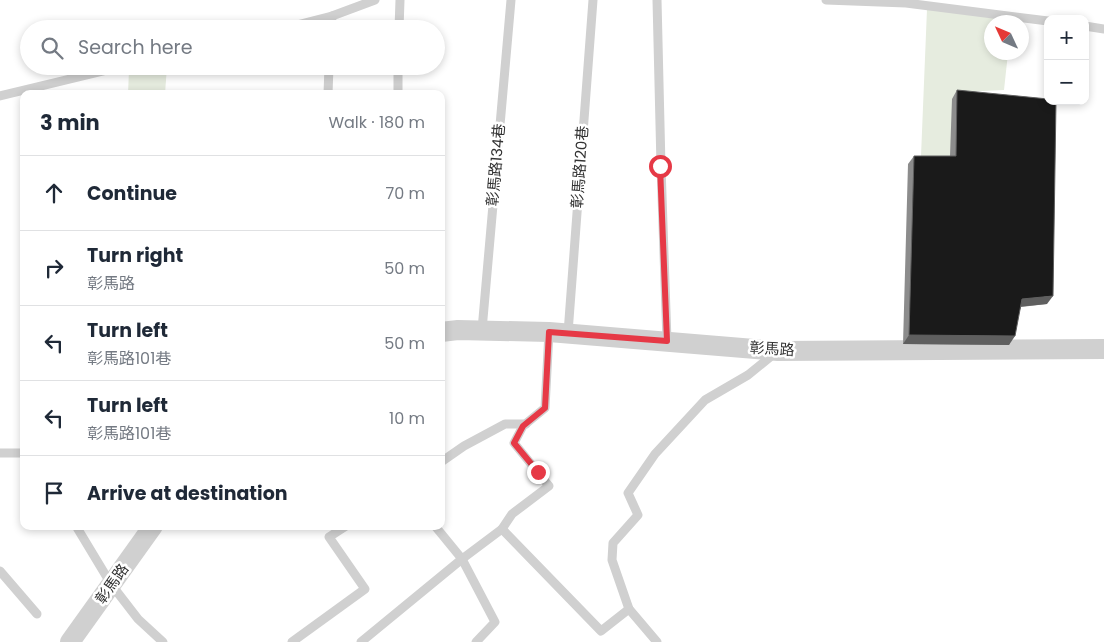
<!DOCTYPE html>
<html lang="en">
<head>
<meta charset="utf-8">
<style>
	:root { --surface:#fff; --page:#f2f2f3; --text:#1f2937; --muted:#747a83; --line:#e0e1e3 }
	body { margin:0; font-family:Poppins,"Noto Sans TC",sans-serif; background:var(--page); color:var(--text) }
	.controls { position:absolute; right:15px; top:15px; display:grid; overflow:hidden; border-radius:10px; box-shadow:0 2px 8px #0003 }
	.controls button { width:45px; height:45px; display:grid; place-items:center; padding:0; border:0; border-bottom:1px solid var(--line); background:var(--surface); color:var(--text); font:25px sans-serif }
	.compass { position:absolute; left:984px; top:15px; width:45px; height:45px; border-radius:50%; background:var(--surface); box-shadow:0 2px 8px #0003; rotate:314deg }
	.stop { position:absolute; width:15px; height:15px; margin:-11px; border:4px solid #e63946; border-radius:50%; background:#fff }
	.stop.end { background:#e63946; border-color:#fff; box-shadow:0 1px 5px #0008 }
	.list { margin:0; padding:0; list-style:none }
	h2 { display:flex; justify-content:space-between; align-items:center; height:65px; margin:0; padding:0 20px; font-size:21px }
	h2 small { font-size:16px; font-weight:400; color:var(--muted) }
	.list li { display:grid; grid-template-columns:32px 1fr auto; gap:15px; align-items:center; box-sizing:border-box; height:75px; padding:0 20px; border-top:1px solid var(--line) }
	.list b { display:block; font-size:19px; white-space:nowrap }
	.list p { margin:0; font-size:16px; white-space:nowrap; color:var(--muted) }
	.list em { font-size:16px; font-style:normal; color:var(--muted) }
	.icon { flex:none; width:28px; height:28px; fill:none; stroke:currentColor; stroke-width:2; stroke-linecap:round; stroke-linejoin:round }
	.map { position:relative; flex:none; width:1104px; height:642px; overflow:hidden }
	.search { position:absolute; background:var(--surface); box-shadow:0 2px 8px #0003; left:20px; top:20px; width:425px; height:55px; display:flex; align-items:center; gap:12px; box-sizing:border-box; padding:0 18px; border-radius:28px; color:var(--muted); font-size:19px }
	.panel { position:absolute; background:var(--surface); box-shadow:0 2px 8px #0003; left:20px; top:90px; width:425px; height:440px; border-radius:10px }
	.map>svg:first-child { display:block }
	.green { fill:#e6ecdf }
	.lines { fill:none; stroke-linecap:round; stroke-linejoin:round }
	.service { stroke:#d0d0d0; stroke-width:9 }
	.tertiary { stroke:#d0d0d0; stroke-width:20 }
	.wall { fill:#8c8c8c }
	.shaded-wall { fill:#5f5f5f }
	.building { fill:#1a1a1a; stroke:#5f5f5f }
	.route { stroke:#e63946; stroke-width:6 }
	.labels { text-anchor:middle; stroke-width:5; stroke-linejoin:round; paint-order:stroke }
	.street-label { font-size:15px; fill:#333; stroke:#fff }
</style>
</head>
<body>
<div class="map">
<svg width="1104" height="642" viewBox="0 0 1104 642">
	<rect width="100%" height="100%" fill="#fff"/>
	<!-- green -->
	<g class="green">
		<polygon points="927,9 1011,16 1011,22 992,22 992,52 1008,53 1004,90 962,92 961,160 921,156"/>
		<polygon points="146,66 167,66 165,94 128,94 129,70"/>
	</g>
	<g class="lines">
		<!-- service -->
		<g class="service">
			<polyline points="657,0 661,166 667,341"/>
			<polyline points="826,0 906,3 1048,21"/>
			<polyline points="1085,26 1104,29"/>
			<polyline points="281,29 332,16 375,0"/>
			<polyline points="331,29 332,16"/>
			<polyline points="399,29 400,0"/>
			<polyline points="328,94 329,66"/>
			<polyline points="398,94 398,66"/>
			<polyline points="0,96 124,66"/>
			<polyline points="482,330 511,0"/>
			<polyline points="568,333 593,0"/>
			<polyline points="0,453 24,453"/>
			<polyline points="441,462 464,446 505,424 526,424"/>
			<polyline points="76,526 111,584 138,619 163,642"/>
			<polyline points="435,526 462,559 495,622 476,642"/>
			<polyline points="502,529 512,514 549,486 514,443 523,426 545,408 549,332"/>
			<polyline points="0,571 37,614"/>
			<polyline points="629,609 612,560 613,543 638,515 628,493 655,454 705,400 748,375 775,353"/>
			<polyline points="292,642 365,589 329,537 346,526"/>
			<polyline points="361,642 462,559 502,529 601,631 629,609 657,642"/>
		</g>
		<!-- tertiary -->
		<g class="tertiary">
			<polyline points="441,332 458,330 549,332 778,351 1104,349"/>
			<polyline points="70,642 153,526"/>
		</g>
	</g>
	<!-- wall -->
	<polygon class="wall" points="957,90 1047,304 1021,307 1009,345 903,344 908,164 914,156 950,156 952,99"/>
	<!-- shaded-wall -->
	<g class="shaded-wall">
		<polygon points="1053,296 1047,304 1017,307 1022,299"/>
		<polygon points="909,335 1015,336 1009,345 903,344"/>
	</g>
	<!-- building -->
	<polygon class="building" points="957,90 1048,99 1048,101 1056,101 1053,296 1022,299 1015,336 909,335 914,156 956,156"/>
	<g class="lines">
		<!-- route -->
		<polyline class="route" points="538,472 514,443 523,426 545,408 549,332 667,341 660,166"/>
	</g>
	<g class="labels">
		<!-- street labels -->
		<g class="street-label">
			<text transform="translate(496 165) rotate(-85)" y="5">彰馬路134巷</text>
			<text transform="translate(580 167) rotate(-86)" y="5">彰馬路120巷</text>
			<text transform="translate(772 349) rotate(3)" y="5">彰馬路</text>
			<text transform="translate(112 584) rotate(-55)" y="5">彰馬路</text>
		</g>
	</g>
</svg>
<div class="controls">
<button>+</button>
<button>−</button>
</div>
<svg class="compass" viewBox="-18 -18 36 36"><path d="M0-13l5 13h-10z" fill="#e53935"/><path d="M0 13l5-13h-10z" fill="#747a83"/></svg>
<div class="stop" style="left:660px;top:166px"></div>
<div class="stop end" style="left:538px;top:472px"></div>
<div class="search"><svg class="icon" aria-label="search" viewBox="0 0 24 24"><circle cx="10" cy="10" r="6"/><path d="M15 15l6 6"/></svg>Search here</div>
<section class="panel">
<h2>3 min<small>Walk · 180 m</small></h2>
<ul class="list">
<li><svg class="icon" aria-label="ahead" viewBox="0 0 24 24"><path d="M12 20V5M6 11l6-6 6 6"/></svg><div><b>Continue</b></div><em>70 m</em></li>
<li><svg class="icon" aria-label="right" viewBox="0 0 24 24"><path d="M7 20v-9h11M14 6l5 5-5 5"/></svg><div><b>Turn right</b><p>彰馬路</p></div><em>50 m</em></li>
<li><svg class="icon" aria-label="left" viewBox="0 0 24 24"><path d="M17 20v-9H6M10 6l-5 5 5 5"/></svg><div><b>Turn left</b><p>彰馬路101巷</p></div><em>50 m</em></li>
<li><svg class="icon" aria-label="left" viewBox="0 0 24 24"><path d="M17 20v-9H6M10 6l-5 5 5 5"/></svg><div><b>Turn left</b><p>彰馬路101巷</p></div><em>10 m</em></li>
<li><svg class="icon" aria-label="arrive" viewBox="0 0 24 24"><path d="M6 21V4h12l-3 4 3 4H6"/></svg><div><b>Arrive at destination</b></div></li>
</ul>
</section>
</div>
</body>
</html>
